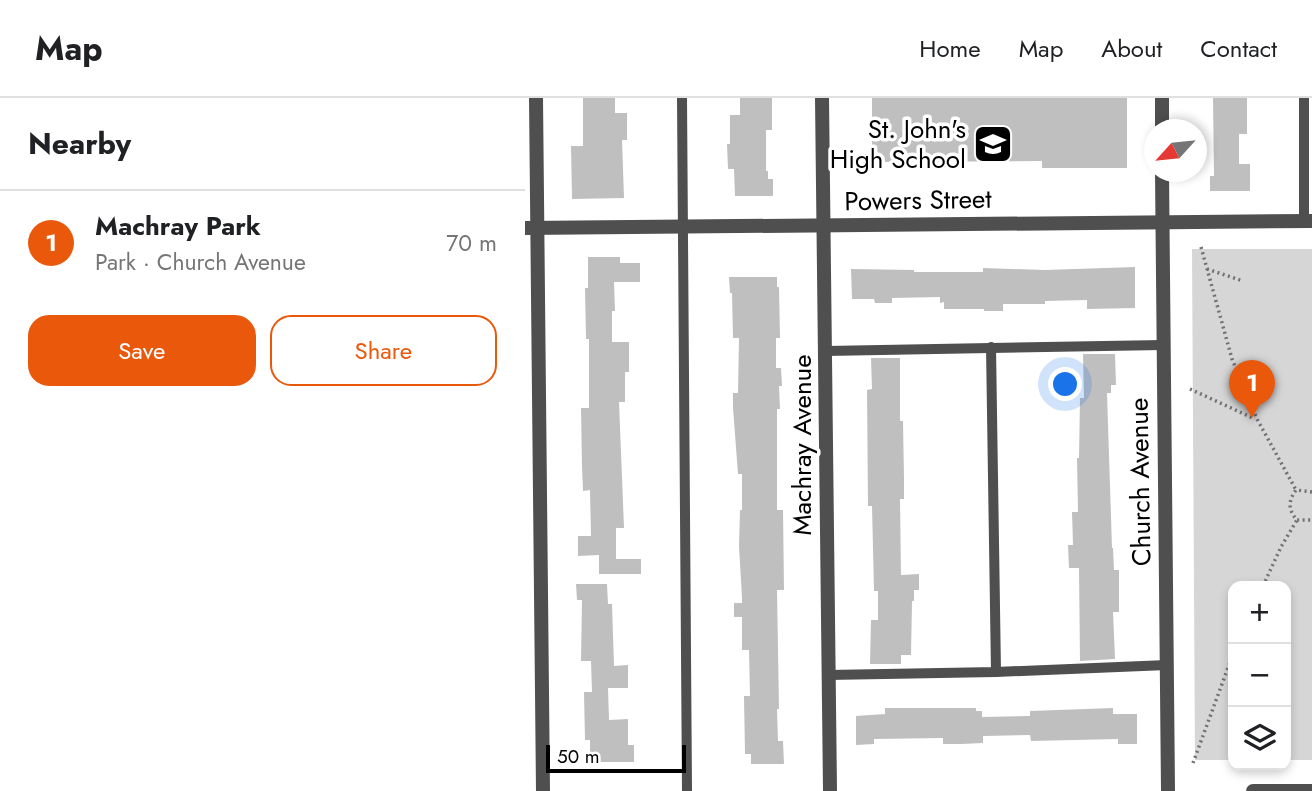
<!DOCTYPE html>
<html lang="en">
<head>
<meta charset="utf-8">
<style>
	:root { --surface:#fff; --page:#f6f6f6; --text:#202124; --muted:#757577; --line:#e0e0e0; --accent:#ea580c }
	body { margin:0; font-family:Jost,sans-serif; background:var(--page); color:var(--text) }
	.controls { position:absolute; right:21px; bottom:21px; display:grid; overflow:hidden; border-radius:14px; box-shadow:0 4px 10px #0003 }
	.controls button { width:63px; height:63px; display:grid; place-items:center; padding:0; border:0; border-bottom:2px solid var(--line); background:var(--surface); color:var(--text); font:35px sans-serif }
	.compass { position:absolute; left:619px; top:21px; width:63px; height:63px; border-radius:50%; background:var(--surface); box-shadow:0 4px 10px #0003; rotate:243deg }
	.scale { position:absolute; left:21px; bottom:18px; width:140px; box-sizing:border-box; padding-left:7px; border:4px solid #000; border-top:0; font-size:19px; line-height:24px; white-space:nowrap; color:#000; -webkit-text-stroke:5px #fff; paint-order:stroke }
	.you { position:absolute; left:541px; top:287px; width:24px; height:24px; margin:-18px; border:5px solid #fff; border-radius:50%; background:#1a73e8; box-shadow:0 0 0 10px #1a73e833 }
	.badge { display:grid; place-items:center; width:46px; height:46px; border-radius:50%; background:var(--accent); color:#fff; font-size:23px; font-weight:700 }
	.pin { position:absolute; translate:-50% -58px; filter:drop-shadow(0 2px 4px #0008) }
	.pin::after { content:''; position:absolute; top:37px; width:24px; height:21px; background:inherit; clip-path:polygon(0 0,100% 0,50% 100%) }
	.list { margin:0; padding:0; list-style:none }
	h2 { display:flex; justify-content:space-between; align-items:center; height:91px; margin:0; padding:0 28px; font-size:30px }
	h2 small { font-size:23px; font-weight:400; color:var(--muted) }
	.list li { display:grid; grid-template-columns:46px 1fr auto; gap:21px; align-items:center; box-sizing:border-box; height:105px; padding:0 28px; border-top:2px solid var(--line) }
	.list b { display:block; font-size:26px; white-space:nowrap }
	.list p { margin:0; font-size:23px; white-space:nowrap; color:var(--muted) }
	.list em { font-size:23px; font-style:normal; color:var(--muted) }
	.actions { display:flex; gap:14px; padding:21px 28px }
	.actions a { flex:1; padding:16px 0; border:2px solid var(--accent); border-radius:21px; text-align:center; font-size:24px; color:var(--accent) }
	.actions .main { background:var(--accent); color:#fff }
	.icon { flex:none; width:38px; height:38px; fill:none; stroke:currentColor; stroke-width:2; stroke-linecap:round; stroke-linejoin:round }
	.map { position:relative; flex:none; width:787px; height:693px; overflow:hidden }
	header { display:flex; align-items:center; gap:42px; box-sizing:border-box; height:98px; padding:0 35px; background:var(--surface); border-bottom:2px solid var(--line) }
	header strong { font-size:33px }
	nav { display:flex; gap:38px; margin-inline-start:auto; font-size:24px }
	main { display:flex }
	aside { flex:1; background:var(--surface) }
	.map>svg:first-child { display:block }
	.green { fill:#d6d6d6 }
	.building { fill:#bfbfbf }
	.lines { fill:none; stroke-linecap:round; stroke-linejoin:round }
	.path { stroke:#717171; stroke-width:3.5; stroke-dasharray:2 3.5; stroke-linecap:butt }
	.service { stroke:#4f4f4f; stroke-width:10 }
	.minor { stroke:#4f4f4f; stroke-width:14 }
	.labels { text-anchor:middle; stroke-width:7; stroke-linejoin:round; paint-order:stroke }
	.poi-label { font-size:26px; fill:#000; stroke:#fff; text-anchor:end }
	.street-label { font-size:26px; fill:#000; stroke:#fff }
</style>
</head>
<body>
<header>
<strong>Map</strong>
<nav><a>Home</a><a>Map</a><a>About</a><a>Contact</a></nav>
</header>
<main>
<aside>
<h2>Nearby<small></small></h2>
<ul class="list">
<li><span class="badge">1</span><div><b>Machray Park</b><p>Park · Church Avenue</p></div><em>70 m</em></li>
</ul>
<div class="actions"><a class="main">Save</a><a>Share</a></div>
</aside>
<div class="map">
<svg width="787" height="693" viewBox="0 0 787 693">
	<rect width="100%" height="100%" fill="#fff"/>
	<!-- green -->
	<polygon class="green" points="667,151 787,151 787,662 761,662 761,488 708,488 708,662 670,662"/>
	<!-- building -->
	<g class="building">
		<polygon points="58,0 90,0 90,15 102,15 102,42 97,42 99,100 47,101 46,48 58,48"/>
		<polygon points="215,0 247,0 247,32 241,32 241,73 243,73 243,81 248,81 248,98 210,98 209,71 203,71 202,46 205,46 205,17 215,17"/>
		<polygon points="347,0 602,0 602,70 517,70 517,63 347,64"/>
		<polygon points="688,0 722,0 722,36 714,36 714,66 725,66 725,93 685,93 685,78 689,78"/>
		<polygon points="63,159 95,159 95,165 115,165 115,184 89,184 90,213 87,213 87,244 104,244 104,274 100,274 100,304 94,304 99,430 91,430 91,461 116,461 116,476 74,476 74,457 53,458 53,438 66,438 65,392 58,393 57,369 56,310 64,310 64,241 61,241 60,190 63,190"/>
		<polygon points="610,169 610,210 562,211 562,202 520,203 520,206 478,206 478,213 459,213 459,211 419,211 419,204 415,205 415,199 367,200 367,205 350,205 349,201 327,201 326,171 389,172 389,174 458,174 458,170 520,172"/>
		<polygon points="204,179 252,179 252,189 254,189 255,240 251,240 251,270 256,270 257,288 254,288 255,311 252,311 252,412 258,412 259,492 252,492 254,611 252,611 253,643 258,643 259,666 226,666 226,656 220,656 219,598 225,598 224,552 217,552 217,519 209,519 209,505 217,505 217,500 214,448 215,412 217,412 217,376 213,376 208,310 208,295 213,295 214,240 208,240 207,195 205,195"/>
		<polygon points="558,256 590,256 591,287 586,287 586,295 582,295 587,450 588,450 589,472 594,472 594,514 588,514 590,561 555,563 554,470 544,470 543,447 548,447 547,414 553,414 552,360 554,360 555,300 559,300"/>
		<polygon points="346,260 375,260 375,323 378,323 379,382 379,401 375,401 376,477 394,476 394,492 389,492 389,503 387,503 386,557 376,557 376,566 345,566 346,522 353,522 353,493 349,493 347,408 343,408 342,292 347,291"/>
		<polygon points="51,486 82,486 83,506 87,506 89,568 103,567 103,590 83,590 84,622 103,621 103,647 109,647 109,664 65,664 65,642 60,642 59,594 67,594 66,563 56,563 57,502 52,502"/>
		<polygon points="360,610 451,610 451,613 457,613 457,619 505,618 505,613 588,610 588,616 612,616 612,646 593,646 593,641 506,643 505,637 458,638 458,645 436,646 418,646 418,640 349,641 349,646 331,647 331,618 360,616"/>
	</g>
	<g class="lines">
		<!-- path -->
		<g class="path">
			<polyline points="676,149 707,261 732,321 771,392"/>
			<polyline points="682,171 718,183"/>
			<polyline points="665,291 730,321"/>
			<path d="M 787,394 L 771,392 C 763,403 763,412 772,422 L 787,422"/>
			<polyline points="738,488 756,449 772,422"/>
			<polyline points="668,665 708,556"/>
		</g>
		<!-- service -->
		<g class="service">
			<polyline points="157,0 162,693"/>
			<polyline points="779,0 779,123"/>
			<polyline points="466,249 471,574"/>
			<polyline points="301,253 638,247"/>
			<polyline points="303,577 471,574 642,567"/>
		</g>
		<!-- minor -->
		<g class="minor">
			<polyline points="11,0 18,693"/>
			<polyline points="297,0 305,693"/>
			<polyline points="637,0 637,32"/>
			<polyline points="637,74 643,693"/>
			<polyline points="0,130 787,123"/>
			<polyline points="728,693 787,693"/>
		</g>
	</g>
	<!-- icons -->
	<defs>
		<g id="school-square" transform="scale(2.0125)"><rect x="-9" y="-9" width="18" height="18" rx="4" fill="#000" stroke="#fff"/><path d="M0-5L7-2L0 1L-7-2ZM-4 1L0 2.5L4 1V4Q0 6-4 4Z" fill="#fff"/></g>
	</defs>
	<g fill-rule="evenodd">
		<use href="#school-square" x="468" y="46"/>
	</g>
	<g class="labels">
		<!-- poi labels -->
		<g class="poi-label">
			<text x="441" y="40">St. John's<tspan x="441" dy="30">High School</tspan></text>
		</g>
		<!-- street labels -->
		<g class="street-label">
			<text transform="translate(393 102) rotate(-1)" y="9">Powers Street</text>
			<text transform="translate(277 347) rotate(-90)" y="9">Machray Avenue</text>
			<text transform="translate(615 384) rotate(-91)" y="9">Church Avenue</text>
		</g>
	</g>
</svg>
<div class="controls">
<button>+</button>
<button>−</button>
<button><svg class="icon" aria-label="layers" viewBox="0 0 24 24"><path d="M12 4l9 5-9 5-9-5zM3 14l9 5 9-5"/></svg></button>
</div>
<svg class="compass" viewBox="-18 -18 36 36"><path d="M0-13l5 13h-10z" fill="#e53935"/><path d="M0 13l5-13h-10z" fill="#757577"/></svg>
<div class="scale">50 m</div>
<div class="you"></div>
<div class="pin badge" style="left:727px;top:320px">1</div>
</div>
</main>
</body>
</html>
